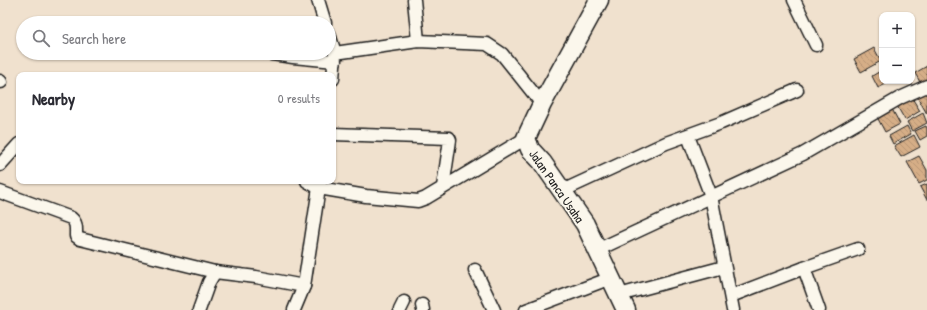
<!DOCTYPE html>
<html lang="en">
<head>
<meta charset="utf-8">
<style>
	:root { --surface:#fff; --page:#f7f7f7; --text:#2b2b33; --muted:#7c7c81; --line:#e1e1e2 }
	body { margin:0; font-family:"Patrick Hand",sans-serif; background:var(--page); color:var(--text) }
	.controls { position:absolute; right:12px; top:12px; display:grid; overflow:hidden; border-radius:8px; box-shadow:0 1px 3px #0004 }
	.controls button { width:36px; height:36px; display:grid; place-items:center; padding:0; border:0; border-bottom:1px solid var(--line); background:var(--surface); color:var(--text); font:20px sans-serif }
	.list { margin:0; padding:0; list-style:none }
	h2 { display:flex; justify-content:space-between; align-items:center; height:52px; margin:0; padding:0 16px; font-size:17px }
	h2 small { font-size:13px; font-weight:400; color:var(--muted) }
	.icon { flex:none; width:22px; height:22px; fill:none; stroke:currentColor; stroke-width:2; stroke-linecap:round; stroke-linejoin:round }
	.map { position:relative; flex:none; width:927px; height:310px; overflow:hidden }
	.search { position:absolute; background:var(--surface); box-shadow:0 1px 3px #0004; left:16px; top:16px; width:320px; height:44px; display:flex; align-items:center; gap:10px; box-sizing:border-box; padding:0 14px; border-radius:22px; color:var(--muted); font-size:15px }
	.panel { position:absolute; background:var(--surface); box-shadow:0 1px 3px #0004; left:16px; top:72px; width:320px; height:112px; border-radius:8px }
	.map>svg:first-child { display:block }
	.building { fill:url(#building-back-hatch); stroke:#1c1c1c }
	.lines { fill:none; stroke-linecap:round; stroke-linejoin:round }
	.street-casing { stroke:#1c1c1c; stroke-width:15 }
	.secondary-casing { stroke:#1c1c1c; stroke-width:21 }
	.street { stroke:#fbf7ec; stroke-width:12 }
	.secondary { stroke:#fbf7ec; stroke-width:18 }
	.labels { text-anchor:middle; stroke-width:3.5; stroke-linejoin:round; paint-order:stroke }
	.street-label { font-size:13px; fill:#1c1c1c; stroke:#fbf7ec }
</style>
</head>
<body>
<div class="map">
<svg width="927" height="310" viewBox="0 0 927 310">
	<defs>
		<pattern id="building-back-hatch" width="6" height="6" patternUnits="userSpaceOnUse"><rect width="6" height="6" fill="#d6ae87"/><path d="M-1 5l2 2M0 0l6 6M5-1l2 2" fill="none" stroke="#b79574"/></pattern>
	</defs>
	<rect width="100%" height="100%" fill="#f0e1ce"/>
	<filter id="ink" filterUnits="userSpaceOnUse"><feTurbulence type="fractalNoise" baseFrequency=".025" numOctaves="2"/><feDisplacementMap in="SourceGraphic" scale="8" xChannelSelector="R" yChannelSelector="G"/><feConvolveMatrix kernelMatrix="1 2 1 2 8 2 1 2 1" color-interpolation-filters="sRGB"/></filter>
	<g filter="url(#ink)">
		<!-- building -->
		<g class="building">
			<polygon points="874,48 881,61 861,72 854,59"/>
			<polygon points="927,66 927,81 921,84 915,73"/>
			<polygon points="882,70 882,81 892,81 878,88 872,76"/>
			<polygon points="927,91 927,114 917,96"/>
			<polygon points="912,98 920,111 905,120 897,106"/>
			<polygon points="892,109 900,124 885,132 877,117"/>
			<polygon points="923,113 927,123 912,131 907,122"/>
			<polygon points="907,126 911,134 893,144 889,136"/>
			<polygon points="926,126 927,128 927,136 920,140 915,131"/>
			<polygon points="914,135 920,147 901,157 894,146"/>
			<polygon points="919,156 927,170 927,180 919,184 907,162"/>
			<polygon points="927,184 927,200 920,187"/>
		</g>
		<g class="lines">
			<!-- street casing -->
			<g class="street-casing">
				<g id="street">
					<polyline points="318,0 325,23"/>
					<polyline points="414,0 418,41"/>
					<polyline points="794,0 816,45"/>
					<polyline points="329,34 335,53 333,79"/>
					<polyline points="265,53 293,57 335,61"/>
					<polyline points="335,53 418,41 487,44 502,54 542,104"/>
					<polyline points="0,81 1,82"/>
					<polyline points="333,134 449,138 450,140 443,187"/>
					<polyline points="688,136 711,196 733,310"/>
					<polyline points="0,165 19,144"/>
					<polyline points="307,181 319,188 366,196 418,201 426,198 526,138"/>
					<polyline points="562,191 666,143 721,123 797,90"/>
					<path d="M 0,192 L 71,218 C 77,223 76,228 76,236 L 80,239 L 215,272 L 256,277 L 304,286"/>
					<polyline points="597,250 803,154 900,98 927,86"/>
					<polyline points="475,270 494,310"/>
					<polyline points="619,295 724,267"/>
					<polyline points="731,296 804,268"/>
					<polyline points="422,305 423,310"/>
					<polyline points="199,310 209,282 215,272"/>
					<polyline points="294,310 304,286 320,181"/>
					<polyline points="400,310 404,302"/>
					<polyline points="526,310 611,278"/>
					<polyline points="819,310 804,268 858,249"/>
				</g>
			</g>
			<!-- secondary casing -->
			<g class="secondary-casing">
				<polyline id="secondary" points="599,0 542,104 526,138 530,149 542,162 585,224 626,310"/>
			</g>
			<!-- street -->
			<use href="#street" class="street"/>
			<!-- secondary -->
			<use href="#secondary" class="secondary"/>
		</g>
	</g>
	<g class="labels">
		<!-- street labels -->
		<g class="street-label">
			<text transform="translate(557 186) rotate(55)" y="5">Jalan Panca Usaha</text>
		</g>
	</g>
</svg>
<div class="controls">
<button>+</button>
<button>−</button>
</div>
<div class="search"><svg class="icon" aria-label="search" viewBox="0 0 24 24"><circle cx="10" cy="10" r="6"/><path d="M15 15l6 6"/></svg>Search here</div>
<section class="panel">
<h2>Nearby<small>0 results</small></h2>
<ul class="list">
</ul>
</section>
</div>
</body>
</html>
